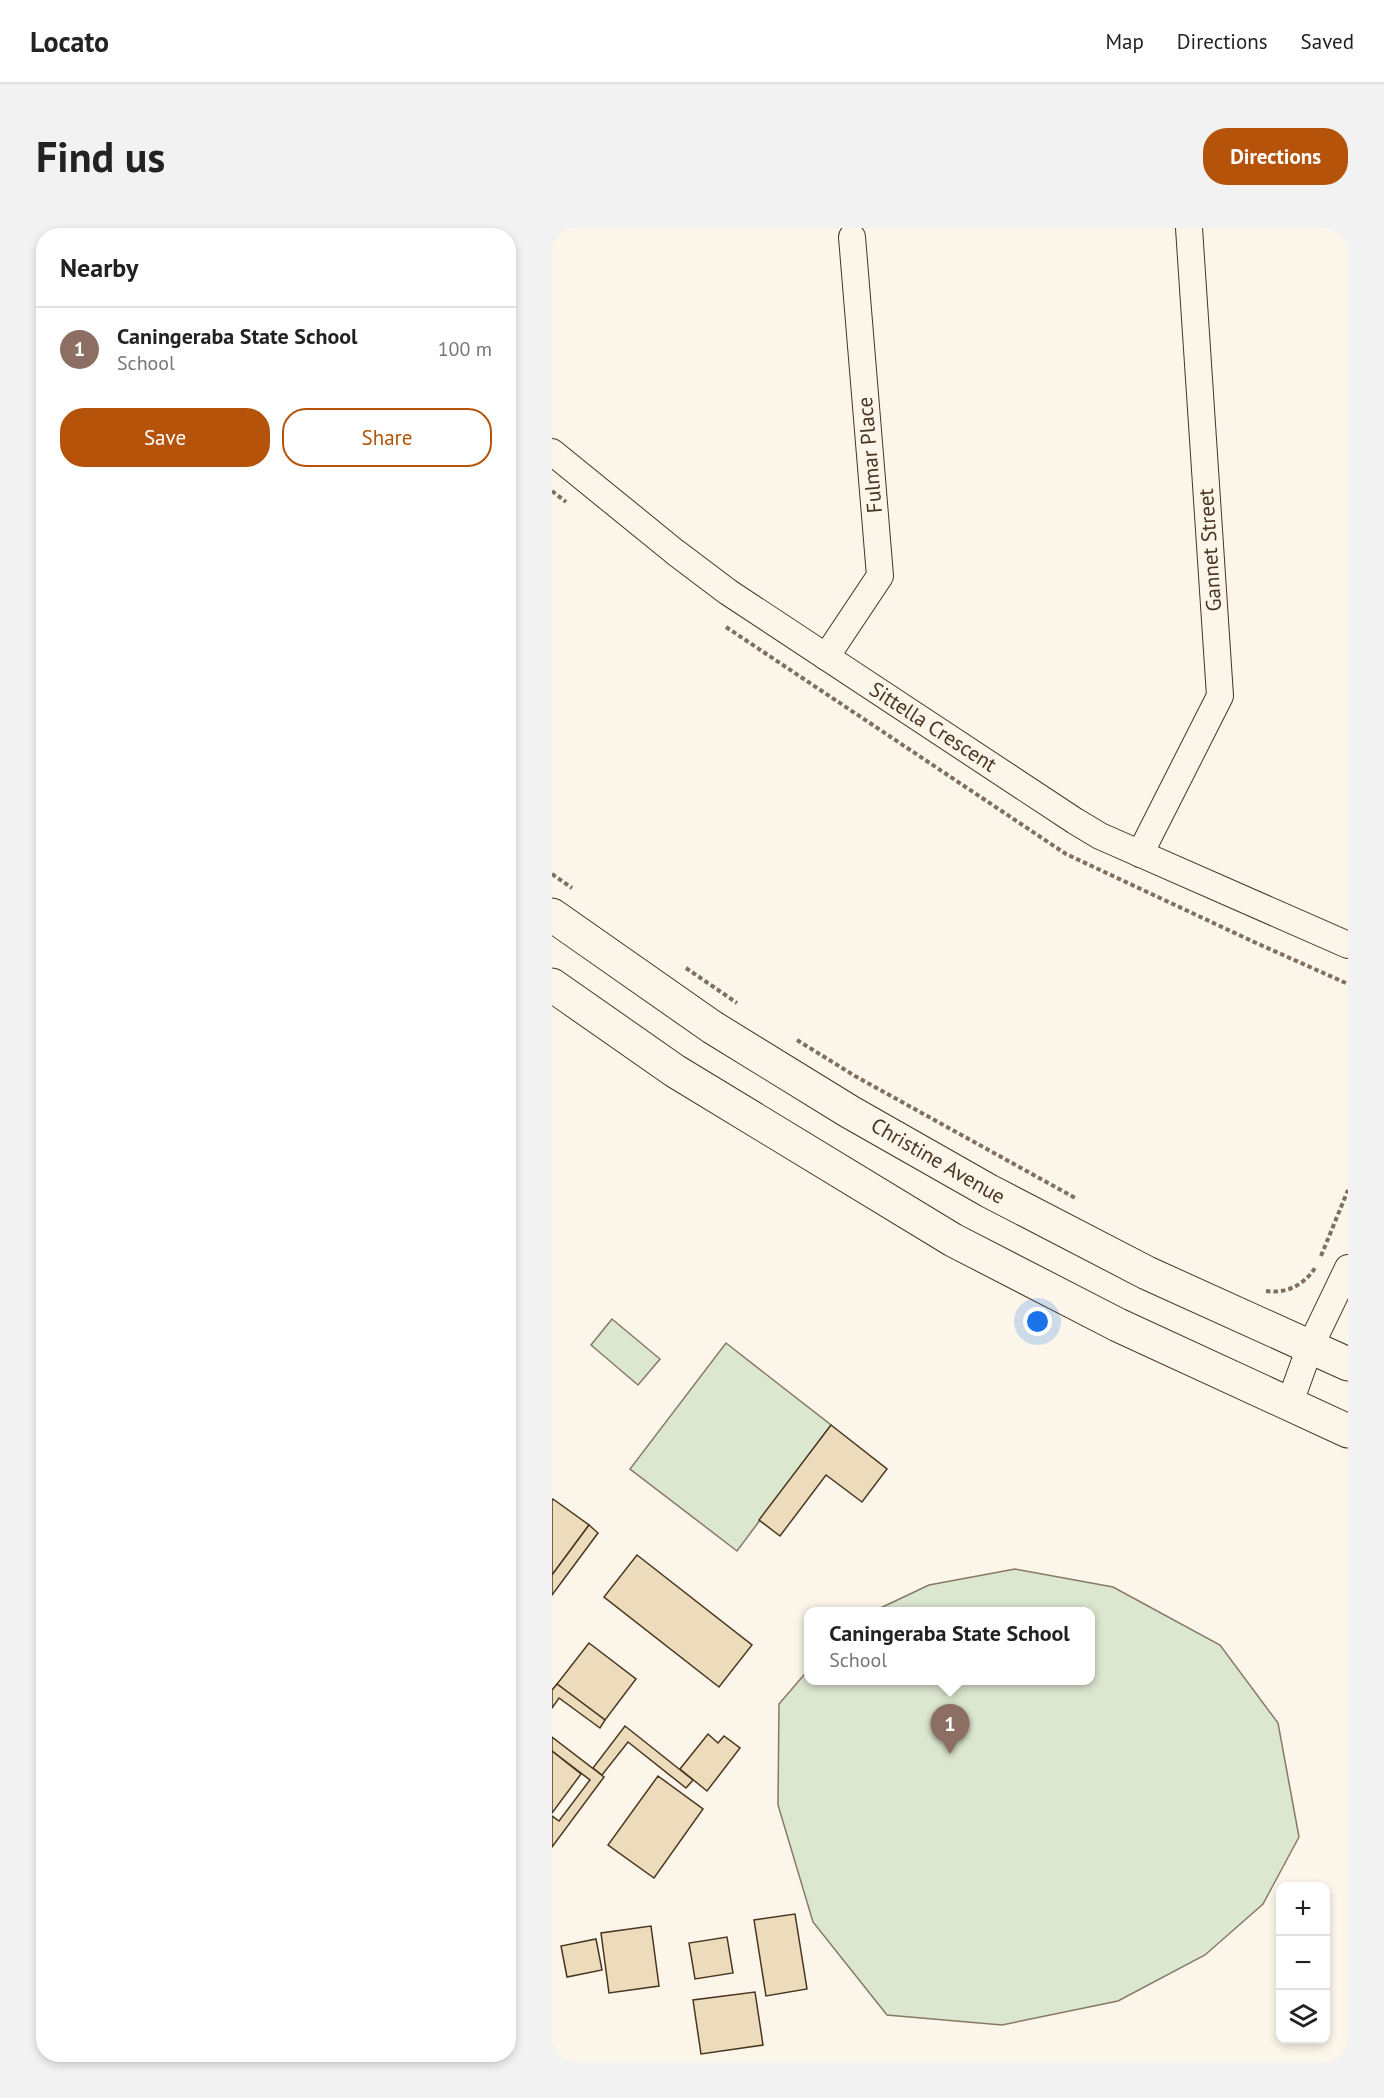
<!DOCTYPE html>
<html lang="en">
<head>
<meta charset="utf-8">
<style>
	:root { --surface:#fff; --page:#f2f2f2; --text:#222; --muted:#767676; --line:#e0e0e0; --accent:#b45309 }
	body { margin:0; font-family:"PT Sans",sans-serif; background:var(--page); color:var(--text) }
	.controls { position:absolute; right:18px; bottom:18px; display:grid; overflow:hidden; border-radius:12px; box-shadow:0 3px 9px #0003 }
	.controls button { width:54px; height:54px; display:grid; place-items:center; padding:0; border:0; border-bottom:2px solid var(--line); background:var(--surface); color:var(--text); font:30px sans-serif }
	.you { position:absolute; left:486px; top:1094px; width:21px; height:21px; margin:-15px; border:4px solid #fff; border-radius:50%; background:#1a73e8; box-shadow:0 0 0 9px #1a73e833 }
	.badge { display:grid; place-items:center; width:39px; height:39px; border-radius:50%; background:var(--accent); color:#fff; font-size:20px; font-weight:700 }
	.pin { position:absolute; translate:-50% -50px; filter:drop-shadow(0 2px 3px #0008) }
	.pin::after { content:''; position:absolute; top:32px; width:21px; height:18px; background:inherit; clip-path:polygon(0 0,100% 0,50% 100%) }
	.popup { position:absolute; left:252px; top:1379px; width:291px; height:78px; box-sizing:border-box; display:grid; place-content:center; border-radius:12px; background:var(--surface); filter:drop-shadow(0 2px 4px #0005); font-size:20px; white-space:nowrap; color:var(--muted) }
	.popup b { font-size:22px; color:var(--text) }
	.popup::after { content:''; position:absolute; left:50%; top:100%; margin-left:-12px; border:12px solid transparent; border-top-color:var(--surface) }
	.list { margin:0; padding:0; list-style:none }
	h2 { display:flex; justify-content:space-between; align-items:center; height:78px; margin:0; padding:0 24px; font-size:26px }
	h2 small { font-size:20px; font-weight:400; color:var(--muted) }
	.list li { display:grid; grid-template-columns:39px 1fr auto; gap:18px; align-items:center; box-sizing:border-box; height:84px; padding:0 24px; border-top:2px solid var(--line) }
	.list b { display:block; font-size:22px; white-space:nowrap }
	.list p { margin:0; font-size:20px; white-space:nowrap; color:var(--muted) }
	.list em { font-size:20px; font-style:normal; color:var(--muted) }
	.actions { display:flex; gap:12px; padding:18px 24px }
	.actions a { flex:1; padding:14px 0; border:2px solid var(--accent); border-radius:24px; text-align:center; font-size:21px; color:var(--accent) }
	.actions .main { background:var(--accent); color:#fff }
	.icon { flex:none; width:33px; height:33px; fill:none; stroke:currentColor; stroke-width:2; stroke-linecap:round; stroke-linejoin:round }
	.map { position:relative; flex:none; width:796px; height:1834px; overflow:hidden; border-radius:24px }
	header { display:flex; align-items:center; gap:36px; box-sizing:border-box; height:84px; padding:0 30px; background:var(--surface); border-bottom:2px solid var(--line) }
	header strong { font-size:28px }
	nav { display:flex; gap:33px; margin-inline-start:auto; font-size:21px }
	.intro { display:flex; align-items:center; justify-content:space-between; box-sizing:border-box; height:144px; padding:0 36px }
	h1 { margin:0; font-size:42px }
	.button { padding:15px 27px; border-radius:24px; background:var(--accent); color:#fff; font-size:21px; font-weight:700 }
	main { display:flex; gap:36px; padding:0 36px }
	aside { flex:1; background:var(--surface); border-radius:24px; box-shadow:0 3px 9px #0003 }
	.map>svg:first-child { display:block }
	.green { fill:#dce7d0; stroke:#887966; stroke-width:1.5 }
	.building { fill:#ecdcbc; stroke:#4a3520; stroke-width:1.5 }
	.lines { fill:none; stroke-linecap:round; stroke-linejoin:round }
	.street-casing { stroke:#4a3520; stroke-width:28 }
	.secondary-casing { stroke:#4a3520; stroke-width:35 }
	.path { stroke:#7f6f5c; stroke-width:4; stroke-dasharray:4.5 3; stroke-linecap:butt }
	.street { stroke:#fbf6e9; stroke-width:26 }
	.secondary { stroke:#fbf6e9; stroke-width:33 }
	.labels { text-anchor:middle; stroke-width:4.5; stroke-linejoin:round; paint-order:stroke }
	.street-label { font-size:21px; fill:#4a3520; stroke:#fbf6e9 }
</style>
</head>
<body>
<header>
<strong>Locato</strong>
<nav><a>Map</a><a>Directions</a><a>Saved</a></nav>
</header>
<div class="intro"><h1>Find us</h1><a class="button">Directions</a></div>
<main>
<aside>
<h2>Nearby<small></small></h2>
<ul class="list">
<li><span class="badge" style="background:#8d6e63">1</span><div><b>Caningeraba State School</b><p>School</p></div><em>100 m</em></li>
</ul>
<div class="actions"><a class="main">Save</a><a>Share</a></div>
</aside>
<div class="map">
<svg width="796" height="1834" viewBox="0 0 796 1834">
	<rect width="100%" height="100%" fill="#fbf6e9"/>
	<!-- green -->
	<g class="green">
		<polygon points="60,1091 108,1131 86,1157 39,1117"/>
		<polygon points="174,1115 279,1197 185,1323 78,1241"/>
		<polygon points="463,1341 561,1359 668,1417 726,1495 747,1609 711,1676 653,1727 566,1773 450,1797 335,1787 261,1694 226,1577 227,1476 257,1441 257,1452 539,1452 539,1384 322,1383 377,1357"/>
	</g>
	<!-- building -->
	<g class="building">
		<polygon points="279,1197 335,1241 310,1274 274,1247 228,1308 207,1292"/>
		<polygon points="1,1271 37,1297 0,1347 0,1273"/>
		<polygon points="37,1297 46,1305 0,1367 0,1347"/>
		<polygon points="85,1327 200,1417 167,1459 52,1369"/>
		<polygon points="37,1415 84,1451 53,1492 5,1456"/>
		<polygon points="5,1456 53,1492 48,1500 7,1470 0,1480 0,1462"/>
		<polygon points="73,1498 141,1552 134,1560 76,1514 50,1547 41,1540"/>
		<polygon points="156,1506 166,1515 172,1508 188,1520 155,1563 128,1541"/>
		<polygon points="0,1509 52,1549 0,1619 0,1588 7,1593 38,1552 0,1523"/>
		<polygon points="0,1523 29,1546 0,1585"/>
		<polygon points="106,1548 151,1581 102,1650 56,1617"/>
		<polygon points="243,1686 255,1761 214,1768 202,1692"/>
		<polygon points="99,1698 107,1758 57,1765 49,1705"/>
		<polygon points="175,1709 181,1745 143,1751 137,1715"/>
		<polygon points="44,1711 50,1742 15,1749 9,1718"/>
		<polygon points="203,1764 211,1817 149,1826 141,1772"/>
	</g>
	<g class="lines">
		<!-- street casing -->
		<g class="street-casing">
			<g id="street">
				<polyline points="0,224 123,324 176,364 523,593 548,608 796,717"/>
				<polyline points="274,429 328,348 300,9"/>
				<polyline points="588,626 668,468 637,0"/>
				<polyline points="737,1177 758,1119 796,1040"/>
			</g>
		</g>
		<!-- secondary casing -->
		<g class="secondary-casing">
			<g id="secondary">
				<polyline points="0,687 160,799 298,884 437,963 595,1045 796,1136"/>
				<polyline points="0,757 123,843 401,1012 566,1097 796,1203"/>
			</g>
		</g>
		<!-- path -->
		<g class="path">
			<polyline points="0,263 14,274"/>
			<polyline points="174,399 514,626 702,714 796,756"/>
			<polyline points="0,646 20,660"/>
			<polyline points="134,740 185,775"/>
			<polyline points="245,812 303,848 525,971"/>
			<polyline points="769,1028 796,962"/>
			<path d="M 714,1063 C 734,1066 752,1057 763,1040"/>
		</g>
		<!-- street -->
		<use href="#street" class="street"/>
		<!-- secondary -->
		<use href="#secondary" class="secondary"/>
	</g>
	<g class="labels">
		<!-- street labels -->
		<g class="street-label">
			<text transform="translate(318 227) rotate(-95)" y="7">Fulmar Place</text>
			<text transform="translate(658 322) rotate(-94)" y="7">Gannet Street</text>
			<text transform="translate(381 499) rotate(33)" y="7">Sittella Crescent</text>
			<text transform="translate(386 933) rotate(30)" y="7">Christine Avenue</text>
		</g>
	</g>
</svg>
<div class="controls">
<button>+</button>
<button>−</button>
<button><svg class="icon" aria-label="layers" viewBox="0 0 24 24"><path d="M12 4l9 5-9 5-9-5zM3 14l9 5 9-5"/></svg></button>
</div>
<div class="you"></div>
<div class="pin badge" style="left:398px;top:1526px;background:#8d6e63">1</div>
<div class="popup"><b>Caningeraba State School</b>School</div>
</div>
</main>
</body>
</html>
